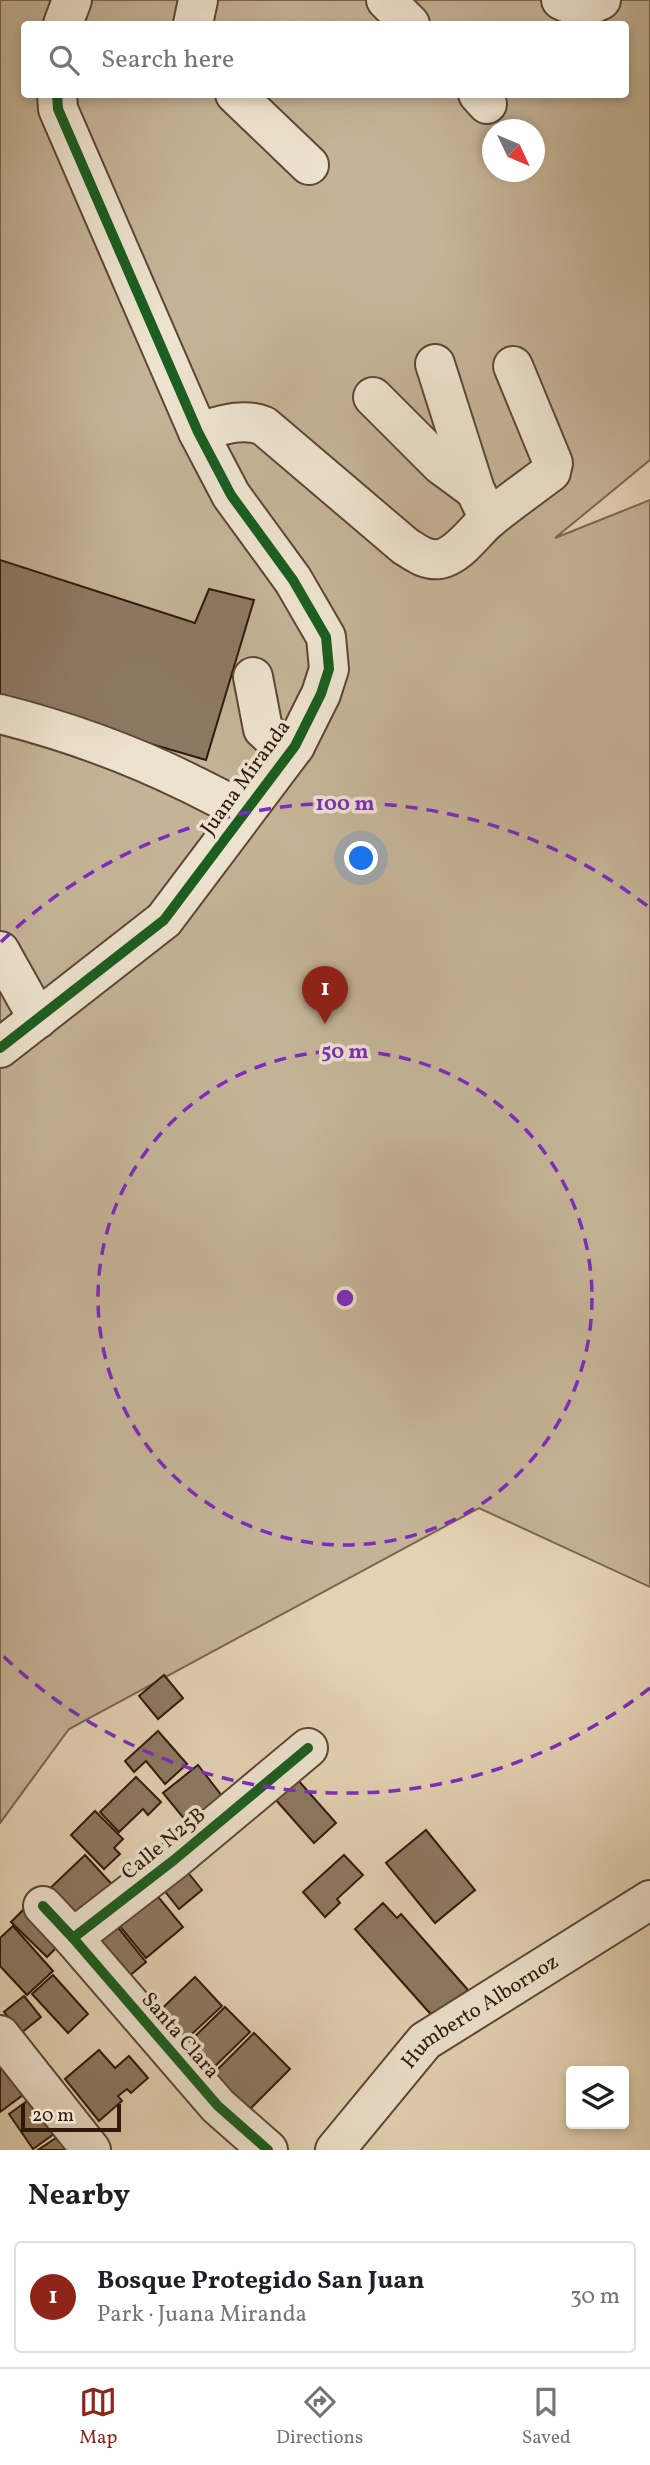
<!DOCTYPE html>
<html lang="en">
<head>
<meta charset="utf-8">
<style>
	:root { --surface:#fff; --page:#f6f6f6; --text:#202124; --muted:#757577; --line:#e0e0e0; --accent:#8f2418 }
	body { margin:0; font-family:Vollkorn,serif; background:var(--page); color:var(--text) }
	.controls { position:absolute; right:21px; bottom:21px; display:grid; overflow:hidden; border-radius:7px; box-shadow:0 4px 10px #0003 }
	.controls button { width:63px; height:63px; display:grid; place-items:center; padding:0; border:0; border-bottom:2px solid var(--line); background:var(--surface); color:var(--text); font:35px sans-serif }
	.compass { position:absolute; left:482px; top:119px; width:63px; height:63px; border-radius:50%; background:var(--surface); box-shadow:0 4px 10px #0003; rotate:134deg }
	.scale { position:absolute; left:21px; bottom:18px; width:100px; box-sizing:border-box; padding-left:7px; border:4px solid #2f190b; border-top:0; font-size:19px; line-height:24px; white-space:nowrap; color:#2f190b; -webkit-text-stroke:5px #ede2ce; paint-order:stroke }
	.you { position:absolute; left:362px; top:859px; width:24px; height:24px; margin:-18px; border:5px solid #fff; border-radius:50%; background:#1a73e8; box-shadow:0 0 0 10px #1a73e833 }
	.badge { display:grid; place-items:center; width:46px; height:46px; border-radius:50%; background:var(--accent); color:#fff; font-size:23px; font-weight:700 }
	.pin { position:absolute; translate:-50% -58px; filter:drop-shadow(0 2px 4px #0008) }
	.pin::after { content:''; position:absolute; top:37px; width:24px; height:21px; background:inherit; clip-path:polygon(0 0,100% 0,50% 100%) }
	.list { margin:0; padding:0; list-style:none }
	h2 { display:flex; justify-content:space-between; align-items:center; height:91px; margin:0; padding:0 28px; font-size:30px }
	h2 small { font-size:23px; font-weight:400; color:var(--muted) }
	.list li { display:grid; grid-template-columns:46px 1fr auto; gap:21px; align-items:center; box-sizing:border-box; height:112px; margin:0 14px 14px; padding:0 14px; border:2px solid var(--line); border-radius:7px }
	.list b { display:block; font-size:26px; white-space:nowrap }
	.list p { margin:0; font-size:23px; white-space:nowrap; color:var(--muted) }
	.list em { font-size:23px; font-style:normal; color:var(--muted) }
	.icon { flex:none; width:38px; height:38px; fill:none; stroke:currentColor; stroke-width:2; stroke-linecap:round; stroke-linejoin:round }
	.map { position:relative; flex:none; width:650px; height:2150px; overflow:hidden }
	.search { position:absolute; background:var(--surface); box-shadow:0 4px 10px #0003; left:21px; right:21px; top:21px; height:77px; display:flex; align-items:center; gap:18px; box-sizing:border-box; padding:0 24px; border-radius:7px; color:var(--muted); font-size:26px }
	.sheet { height:217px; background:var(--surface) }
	nav { display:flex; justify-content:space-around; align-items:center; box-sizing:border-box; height:98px; border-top:2px solid var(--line); background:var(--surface); font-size:19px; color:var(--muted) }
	nav a { display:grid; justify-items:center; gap:4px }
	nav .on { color:var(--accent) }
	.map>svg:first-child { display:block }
	.green { fill:#c5b397; stroke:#7a6651; stroke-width:2; fill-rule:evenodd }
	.building { fill:#8d7963; stroke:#2f190b; stroke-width:2 }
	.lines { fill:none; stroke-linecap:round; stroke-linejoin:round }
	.minor-casing { stroke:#5c4735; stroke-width:42 }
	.minor { stroke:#ede2ce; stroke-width:38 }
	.cycleway-casing { stroke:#ede2ce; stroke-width:15 }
	.cycleway { stroke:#1b5e20; stroke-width:10 }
	.ring { fill:none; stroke:#7b2cbf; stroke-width:3.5; stroke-dasharray:12 9 }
	.labels { text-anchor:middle; stroke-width:7; stroke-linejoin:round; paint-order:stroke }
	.street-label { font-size:21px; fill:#2f190b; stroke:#ede2ce }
	.centre { fill:#7b2cbf; stroke:#ede2ce; stroke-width:3.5 }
	.ring-label { font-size:21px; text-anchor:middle; font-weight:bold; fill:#7b2cbf; stroke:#ede2ce; stroke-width:7; stroke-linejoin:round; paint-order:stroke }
</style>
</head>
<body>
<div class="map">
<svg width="650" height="2150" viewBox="0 0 650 2150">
	<rect width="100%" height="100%" fill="#e4d2b4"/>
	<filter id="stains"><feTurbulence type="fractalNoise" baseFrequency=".00286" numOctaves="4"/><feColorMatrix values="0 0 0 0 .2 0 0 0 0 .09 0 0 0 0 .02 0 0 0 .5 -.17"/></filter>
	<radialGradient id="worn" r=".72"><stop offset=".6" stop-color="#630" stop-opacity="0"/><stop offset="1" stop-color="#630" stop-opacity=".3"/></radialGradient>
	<!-- green -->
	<path class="green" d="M 0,0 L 650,0 L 650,460 L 555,538 L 650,500 L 650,1587 L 479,1508 L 69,1729 L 0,1823 ZM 24,24 L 626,24 L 626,94 L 24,94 ZM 492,130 L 534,130 L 534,172 L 492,172 Z"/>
	<!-- building -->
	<g class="building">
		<polygon points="0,560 195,623 209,589 254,600 206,760 0,700"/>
		<polygon points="164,1675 183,1698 158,1719 139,1696"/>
		<polygon points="158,1731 187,1764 165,1784 146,1761 134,1772 125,1761"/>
		<polygon points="198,1765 229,1805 195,1832 163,1793"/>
		<polygon points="136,1777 161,1802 148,1815 143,1809 119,1832 100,1812"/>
		<polygon points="297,1779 336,1823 314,1843 275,1799"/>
		<polygon points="95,1811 123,1839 114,1848 120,1854 104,1869 71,1835"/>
		<polygon points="426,1830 475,1890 435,1923 386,1863"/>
		<polygon points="85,1855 118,1891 74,1931 42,1896"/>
		<polygon points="344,1855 363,1875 337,1899 340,1903 325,1917 303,1892"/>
		<polygon points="182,1865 202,1890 179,1909 159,1884"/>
		<polygon points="150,1887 183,1927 146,1958 113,1918"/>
		<polygon points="30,1903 66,1938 47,1957 11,1922"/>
		<polygon points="383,1903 397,1918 401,1914 468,1990 435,2019 355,1929"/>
		<polygon points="111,1919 146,1962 117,1986 82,1942"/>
		<polygon points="13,1926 53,1971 27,1995 0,1966 0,1938"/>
		<polygon points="53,1975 88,2014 68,2033 32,1994"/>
		<polygon points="195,1977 222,2006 179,2046 152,2018"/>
		<polygon points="24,1996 41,2017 21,2033 4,2012"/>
		<polygon points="225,2007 250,2032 208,2073 184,2047"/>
		<polygon points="254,2033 290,2069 247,2112 211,2076"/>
		<polygon points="99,2050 115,2068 129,2056 148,2078 131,2093 127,2089 118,2096 122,2101 99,2121 65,2079"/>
		<polygon points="0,2055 27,2092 0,2112"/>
		<polygon points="40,2092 65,2126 33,2149 9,2114"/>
		<polygon points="65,2132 77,2150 38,2150"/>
	</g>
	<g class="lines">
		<!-- minor casing -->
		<g class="minor-casing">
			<g id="minor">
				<polyline points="386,0 410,24"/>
				<path d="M 561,0 C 576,8 586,8 601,0"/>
				<polyline points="63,24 72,0"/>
				<polyline points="193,24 198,0"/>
				<polyline points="235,94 309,165"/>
				<polyline points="478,94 487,104"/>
				<polyline points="435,364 475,490 489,519"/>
				<polyline points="373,397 441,465 475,490"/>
				<path d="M 198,432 C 220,426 243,417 264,426 L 405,546 C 416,553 426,561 440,559 C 460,555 475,530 490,518 C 510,502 531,487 551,472 L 553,463 L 513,366"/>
				<polyline points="253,677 263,729 274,739 295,746"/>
				<path d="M 0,714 C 63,730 128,753 187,782 C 206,791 225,802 245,810"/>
				<polyline points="0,951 38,1019"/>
				<polyline points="0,1048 164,920 295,746 321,694 329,669 326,637 293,580 231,495 198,432 58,109 57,94"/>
				<polyline points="43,1906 73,1938 174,1860 308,1748"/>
				<polyline points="73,1938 218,2106 268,2150"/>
				<polyline points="0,2035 91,2150"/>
				<path id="s1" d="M 335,2150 L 425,2041 L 650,1900"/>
			</g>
		</g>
		<!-- minor -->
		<use href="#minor" class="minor"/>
		<!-- cycleway casing -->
		<g class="cycleway-casing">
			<g id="cycleway">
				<polyline points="0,1048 164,920 295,746 321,694 329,669 326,637 293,580 231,495 198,432 58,109 57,94"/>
				<polyline points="43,1906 73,1938 174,1860 308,1748"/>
				<polyline points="73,1938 218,2106 268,2150"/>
			</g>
		</g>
		<!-- cycleway -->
		<use href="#cycleway" class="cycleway"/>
	</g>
	<!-- distance rings -->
	<g class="ring">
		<circle cx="345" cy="1298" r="247"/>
		<path d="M650 1688A495 495 0 0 1 1 1654M1 942A495 495 0 0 1 650 908"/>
	</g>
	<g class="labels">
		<!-- street labels -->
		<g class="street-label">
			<text transform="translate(245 777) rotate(-54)" y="7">Juana Miranda</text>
			<text transform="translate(163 1843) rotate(-39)" y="7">Calle N25B</text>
			<text dy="7" stroke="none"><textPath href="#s1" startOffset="203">Humberto Albornoz</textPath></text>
			<text transform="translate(181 2035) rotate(49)" y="7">Santa Clara</text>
		</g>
	</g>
	<circle cx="345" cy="1298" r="10" class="centre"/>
	<g class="ring-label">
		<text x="345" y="810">100 m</text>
		<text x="345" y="1058">50 m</text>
	</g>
	<rect width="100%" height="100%" filter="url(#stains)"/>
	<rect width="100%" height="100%" fill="url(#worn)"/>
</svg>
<div class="controls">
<button><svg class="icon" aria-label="layers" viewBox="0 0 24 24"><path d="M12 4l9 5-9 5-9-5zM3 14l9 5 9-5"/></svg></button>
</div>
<svg class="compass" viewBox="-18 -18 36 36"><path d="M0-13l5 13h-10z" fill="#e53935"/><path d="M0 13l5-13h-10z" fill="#757577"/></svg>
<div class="scale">20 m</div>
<div class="you"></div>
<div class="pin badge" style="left:325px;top:1024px">1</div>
<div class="search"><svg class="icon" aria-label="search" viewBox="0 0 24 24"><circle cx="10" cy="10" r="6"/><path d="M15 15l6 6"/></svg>Search here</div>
</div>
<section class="sheet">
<h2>Nearby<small></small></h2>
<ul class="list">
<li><span class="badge">1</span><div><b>Bosque Protegido San Juan</b><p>Park · Juana Miranda</p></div><em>30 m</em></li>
</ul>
</section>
<nav>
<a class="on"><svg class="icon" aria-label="map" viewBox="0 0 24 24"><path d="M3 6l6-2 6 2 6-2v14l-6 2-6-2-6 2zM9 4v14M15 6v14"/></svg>Map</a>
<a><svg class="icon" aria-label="directions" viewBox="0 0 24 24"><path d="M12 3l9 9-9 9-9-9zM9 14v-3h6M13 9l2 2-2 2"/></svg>Directions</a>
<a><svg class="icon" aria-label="saved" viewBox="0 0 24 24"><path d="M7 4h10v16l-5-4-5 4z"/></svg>Saved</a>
</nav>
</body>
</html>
